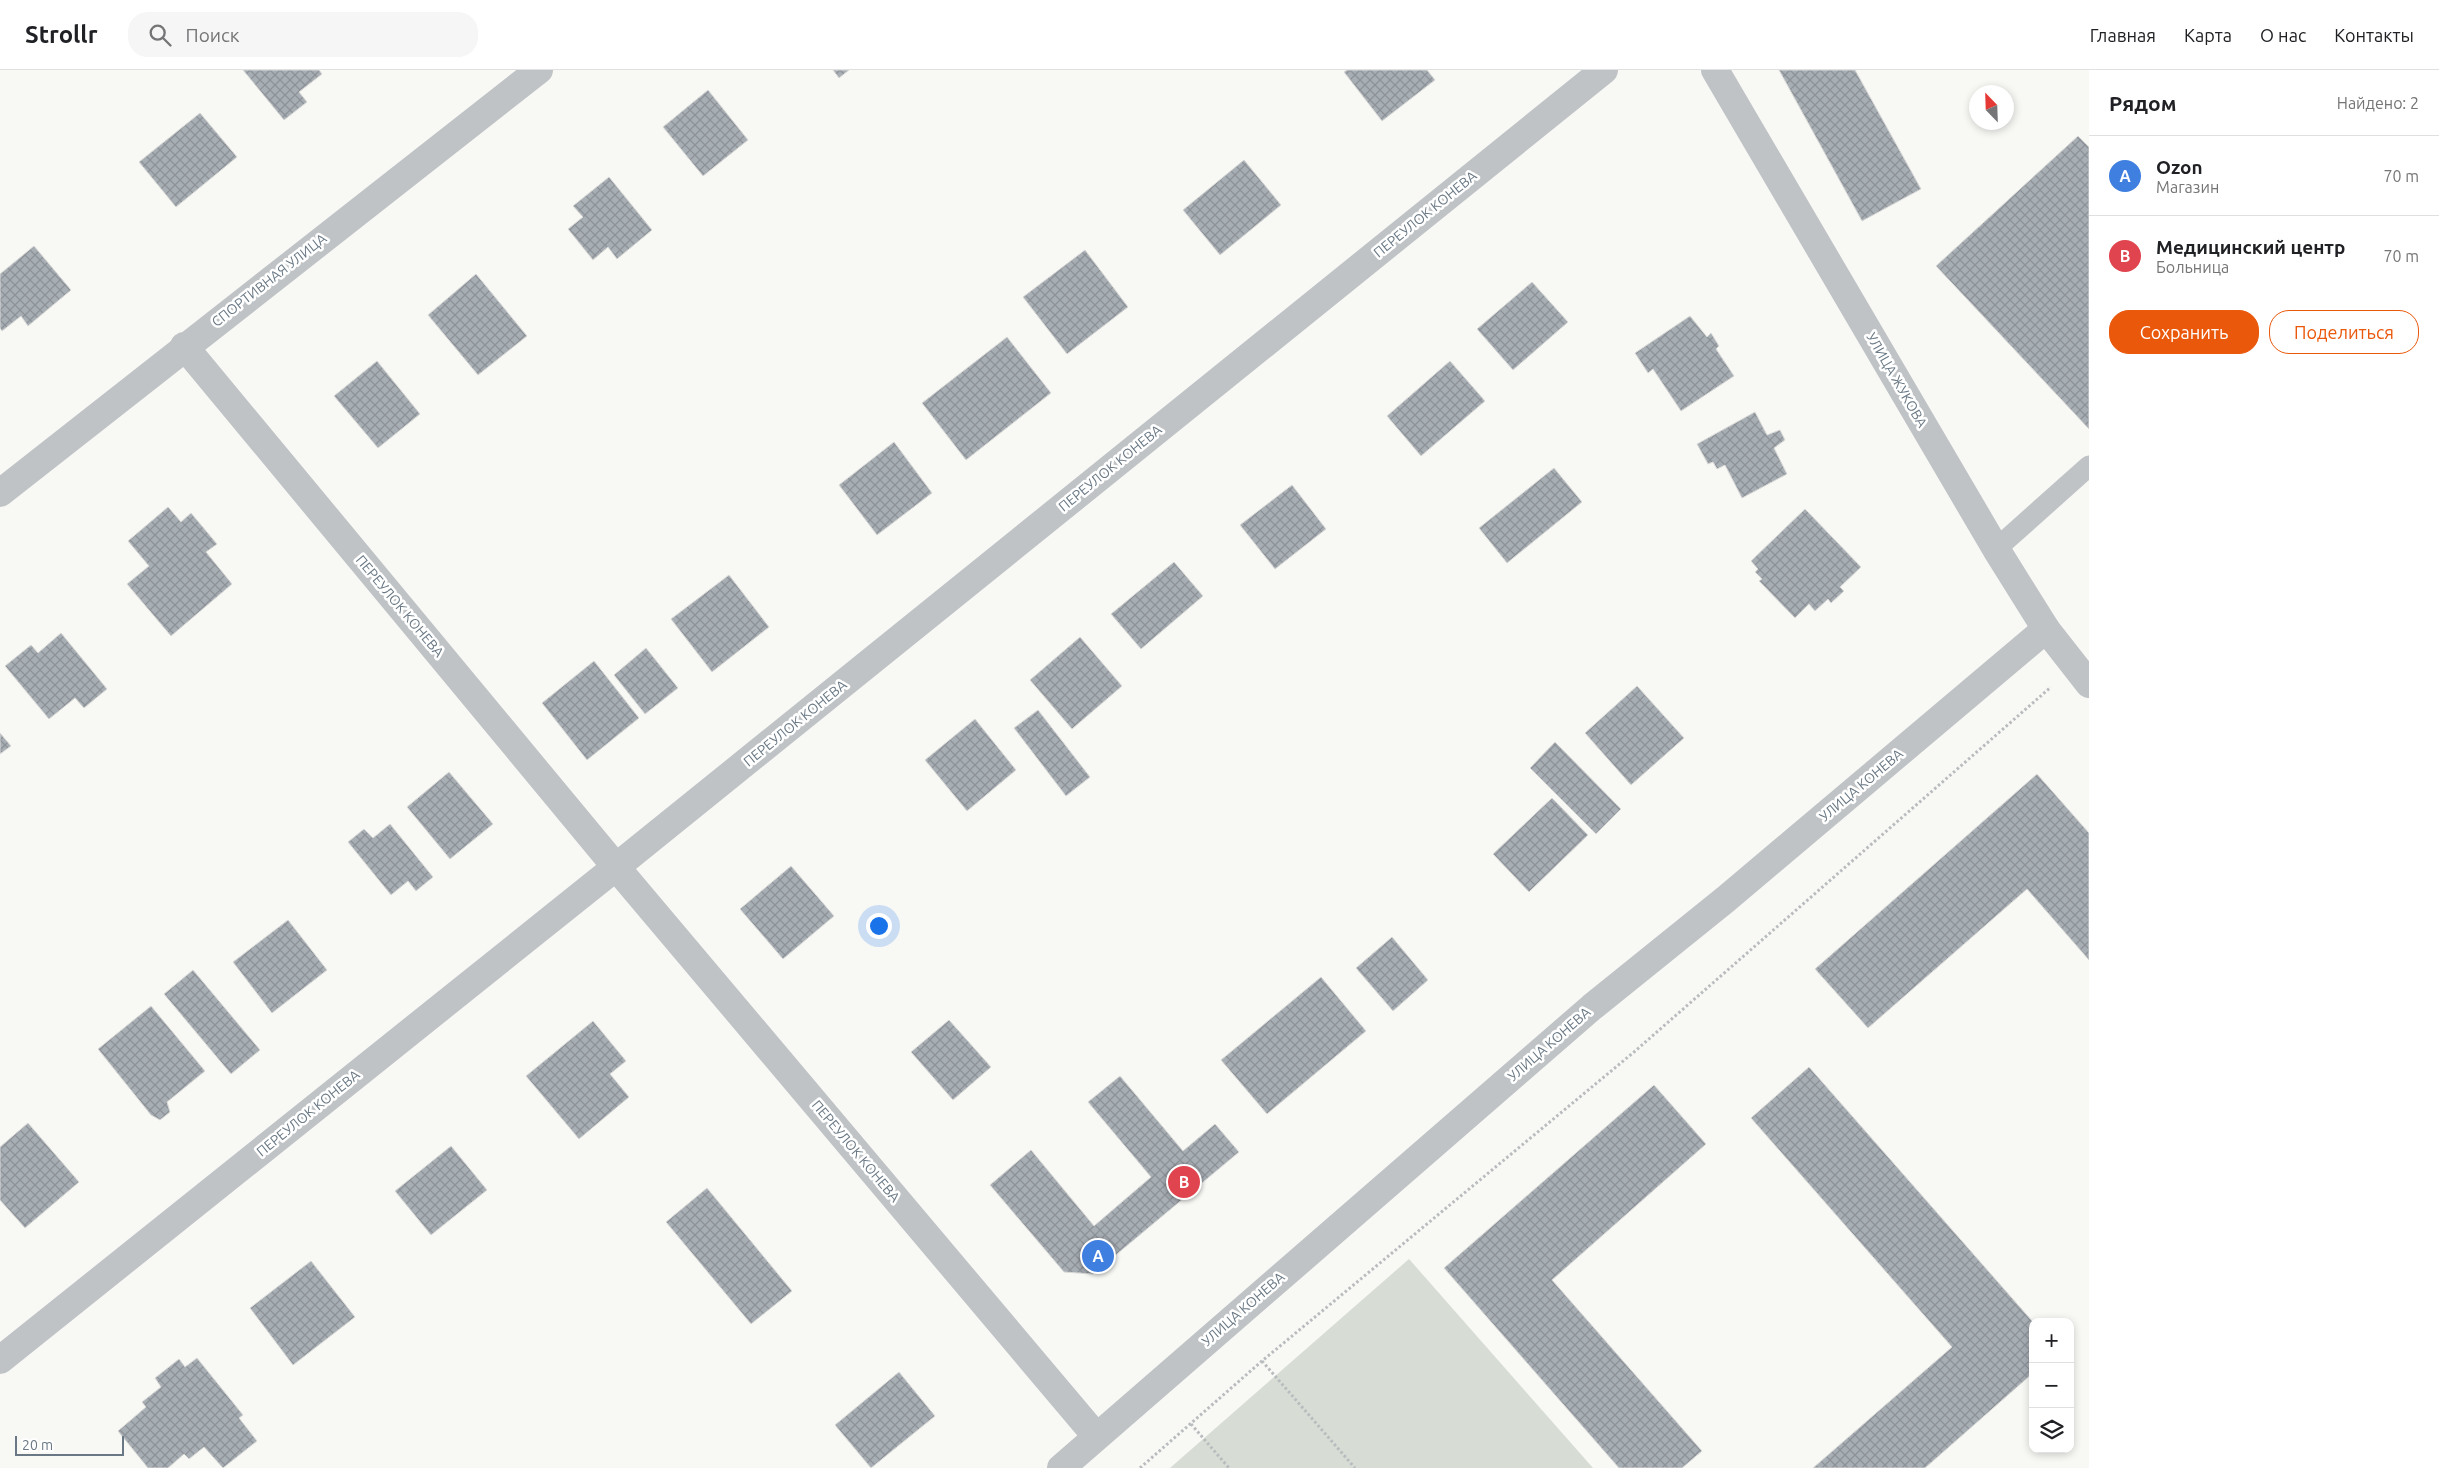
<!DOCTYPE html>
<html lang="ru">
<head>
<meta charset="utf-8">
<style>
	:root { --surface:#fff; --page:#f6f6f6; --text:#202124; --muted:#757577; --line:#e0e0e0; --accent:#ea580c }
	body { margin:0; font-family:Ubuntu,sans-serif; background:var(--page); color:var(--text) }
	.controls { position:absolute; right:15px; bottom:15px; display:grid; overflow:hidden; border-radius:10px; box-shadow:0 2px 8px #0003 }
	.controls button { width:45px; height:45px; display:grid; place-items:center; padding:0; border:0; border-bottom:1px solid var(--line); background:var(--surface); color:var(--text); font:25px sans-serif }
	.compass { position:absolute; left:1969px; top:15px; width:45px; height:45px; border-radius:50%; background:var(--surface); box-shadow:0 2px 8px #0003; rotate:337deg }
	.scale { position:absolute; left:15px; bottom:12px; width:109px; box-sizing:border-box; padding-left:5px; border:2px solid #697884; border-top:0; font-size:14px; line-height:18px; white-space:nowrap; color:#697884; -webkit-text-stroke:4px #fff; paint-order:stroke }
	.you { position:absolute; left:878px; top:855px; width:18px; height:18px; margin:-12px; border:4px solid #fff; border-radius:50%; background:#1a73e8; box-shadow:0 0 0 8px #1a73e833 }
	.badge { display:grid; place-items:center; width:32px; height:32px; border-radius:50%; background:var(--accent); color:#fff; font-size:16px; font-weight:700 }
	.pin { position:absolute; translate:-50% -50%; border:2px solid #fff; box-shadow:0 1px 5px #0006 }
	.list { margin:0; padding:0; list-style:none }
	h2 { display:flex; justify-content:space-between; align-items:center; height:65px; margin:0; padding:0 20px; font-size:21px }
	h2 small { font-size:16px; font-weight:400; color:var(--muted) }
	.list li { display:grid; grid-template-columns:32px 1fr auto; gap:15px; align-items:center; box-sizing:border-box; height:80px; padding:0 20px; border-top:1px solid var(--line) }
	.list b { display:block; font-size:19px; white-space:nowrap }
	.list p { margin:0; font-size:16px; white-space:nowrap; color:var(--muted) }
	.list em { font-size:16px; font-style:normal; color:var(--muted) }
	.actions { display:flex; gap:10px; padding:15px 20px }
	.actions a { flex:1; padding:11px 0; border:1px solid var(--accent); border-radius:20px; text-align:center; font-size:18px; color:var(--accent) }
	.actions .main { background:var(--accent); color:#fff }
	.icon { flex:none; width:28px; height:28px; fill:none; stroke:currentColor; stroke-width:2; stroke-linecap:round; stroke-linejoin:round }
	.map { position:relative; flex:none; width:2089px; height:1398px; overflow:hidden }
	header { display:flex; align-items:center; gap:30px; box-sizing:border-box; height:70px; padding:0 25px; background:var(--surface); border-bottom:1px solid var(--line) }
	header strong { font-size:24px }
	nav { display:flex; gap:28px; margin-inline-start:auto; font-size:18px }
	.search { width:350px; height:45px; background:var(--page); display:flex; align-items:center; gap:12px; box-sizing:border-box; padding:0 18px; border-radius:20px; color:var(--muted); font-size:19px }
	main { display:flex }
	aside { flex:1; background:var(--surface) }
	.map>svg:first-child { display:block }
	.green { fill:#d7dcd5 }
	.building { fill:url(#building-cross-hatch); stroke:#d9d9d7 }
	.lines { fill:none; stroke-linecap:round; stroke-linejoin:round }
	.path { stroke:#b9bcbe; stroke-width:3; stroke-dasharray:2.5 2.5; stroke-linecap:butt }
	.lane { stroke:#bfc3c6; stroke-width:21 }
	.street { stroke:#bfc3c6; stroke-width:28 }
	.labels { text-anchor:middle; stroke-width:5; stroke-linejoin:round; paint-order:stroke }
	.street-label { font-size:14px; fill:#697884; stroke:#fff }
</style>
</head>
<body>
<header>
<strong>Strollr</strong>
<div class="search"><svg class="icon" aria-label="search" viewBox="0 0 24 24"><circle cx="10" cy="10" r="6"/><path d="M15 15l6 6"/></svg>Поиск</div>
<nav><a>Главная</a><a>Карта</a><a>О нас</a><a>Контакты</a></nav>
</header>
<main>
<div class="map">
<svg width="2089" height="1398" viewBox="0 0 2089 1398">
	<defs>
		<pattern id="building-cross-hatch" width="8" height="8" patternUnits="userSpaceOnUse" patternTransform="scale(1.25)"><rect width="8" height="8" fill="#a7aeb4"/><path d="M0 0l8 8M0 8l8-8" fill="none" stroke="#8c9298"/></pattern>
	</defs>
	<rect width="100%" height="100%" fill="#f8f8f5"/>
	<!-- green -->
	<polygon class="green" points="1409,1189 1593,1398 1170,1398"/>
	<!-- building -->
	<g class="building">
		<polygon points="243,0 319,0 322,4 299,22 307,32 284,50"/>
		<polygon points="833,0 849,0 839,8"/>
		<polygon points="1347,0 1427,0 1435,10 1382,51 1344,2"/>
		<polygon points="1779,0 1855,0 1921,119 1862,151"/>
		<polygon points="708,20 748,70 703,106 663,57"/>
		<polygon points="200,43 237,87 176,137 139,92"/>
		<polygon points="2078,66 2089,77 2089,359 1936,196"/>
		<polygon points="1244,90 1281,135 1220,185 1183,140"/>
		<polygon points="609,107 652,160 617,189 608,177 593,190 568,159 583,147 573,136"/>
		<polygon points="34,176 71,220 28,256 21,246 2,261 0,258 0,204"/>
		<polygon points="1085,180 1128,237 1067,284 1023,227"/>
		<polygon points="476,204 527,266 478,305 428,245"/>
		<polygon points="1532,212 1568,252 1513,300 1477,259"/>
		<polygon points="1690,246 1707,267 1711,263 1719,276 1716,279 1734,306 1681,341 1653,299 1648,303 1635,283"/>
		<polygon points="1007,267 1051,323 966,390 922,333"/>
		<polygon points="377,291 420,344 378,378 334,326"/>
		<polygon points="1450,291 1485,331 1421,386 1387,346"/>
		<polygon points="1755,342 1767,365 1780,360 1785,370 1774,378 1787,404 1742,428 1725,395 1717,399 1713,392 1708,394 1697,374"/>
		<polygon points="894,372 932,423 877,465 839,415"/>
		<polygon points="1554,398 1582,432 1507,493 1479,458"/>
		<polygon points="1292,415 1326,459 1275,499 1240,455"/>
		<polygon points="168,437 181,452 191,443 217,474 206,482 232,514 171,566 127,514 149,496 128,471"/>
		<polygon points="1805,439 1861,497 1840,517 1844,521 1831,533 1828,529 1815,541 1809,534 1795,548 1759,511 1762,509 1755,502 1758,499 1751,491"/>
		<polygon points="1174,492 1203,526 1141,579 1111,544"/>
		<polygon points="729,505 769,557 712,602 671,549"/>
		<polygon points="61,563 107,619 84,638 75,628 49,649 5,596 31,575 38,583"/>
		<polygon points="1080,567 1122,616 1072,659 1030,610"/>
		<polygon points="646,578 678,618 645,644 614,605"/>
		<polygon points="594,591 639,648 587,690 542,633"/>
		<polygon points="1637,616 1684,668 1631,715 1585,663"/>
		<polygon points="1038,640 1090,707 1066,726 1014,658"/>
		<polygon points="975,649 1016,700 967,741 925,690"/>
		<polygon points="0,663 11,676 0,684"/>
		<polygon points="1555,672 1621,739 1596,764 1530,698"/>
		<polygon points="449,702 493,754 450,789 407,737"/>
		<polygon points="2037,704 2089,763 2089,890 2027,819 1868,958 1815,899"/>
		<polygon points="1552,728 1588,765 1529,822 1493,784"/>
		<polygon points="390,754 433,807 416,821 408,811 391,825 348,772 364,759 373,768"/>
		<polygon points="791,796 834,846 783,889 740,839"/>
		<polygon points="288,850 327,900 272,943 233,892"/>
		<polygon points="1392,867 1428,910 1393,941 1356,898"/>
		<polygon points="193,900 260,980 231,1004 164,924"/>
		<polygon points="1321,907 1366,961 1267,1044 1221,990"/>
		<polygon points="151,936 205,1001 167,1032 170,1042 160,1050 151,1045 98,979"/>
		<polygon points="949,950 991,997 953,1030 911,982"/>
		<polygon points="593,951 626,991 610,1004 629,1027 579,1069 526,1006"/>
		<polygon points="1809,997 2033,1252 2033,1303 1925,1398 1813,1398 1952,1277 1751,1048"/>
		<polygon points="1120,1006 1183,1081 1215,1054 1239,1082 1093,1204 1064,1202 990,1115 1031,1080 1094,1156 1151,1107 1088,1032"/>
		<polygon points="1654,1015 1706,1074 1552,1210 1702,1381 1682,1398 1619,1398 1444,1198"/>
		<polygon points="28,1053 79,1112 25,1158 0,1130 0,1077"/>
		<polygon points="451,1076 487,1120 431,1165 395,1121"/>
		<polygon points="707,1118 792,1221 751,1254 666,1152"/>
		<polygon points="311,1191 355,1247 293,1295 250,1238"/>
		<polygon points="197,1288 243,1345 239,1348 257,1371 223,1398 204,1377 189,1389 184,1384 168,1398 148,1398 118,1361 146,1337 142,1332 161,1317 155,1308 179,1289 185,1297"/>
		<polygon points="899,1302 935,1346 871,1398 835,1355"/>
	</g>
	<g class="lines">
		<!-- path -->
		<g class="path">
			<polyline points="1262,1291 1355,1398"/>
			<polyline points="1191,1354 1229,1398"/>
			<polyline points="1140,1398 1262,1291 1634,982 2051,617"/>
		</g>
		<!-- lane -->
		<polyline class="lane" points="1996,479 2089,396"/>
		<!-- street -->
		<g class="street">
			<polyline points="1715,0 1996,479 2046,559 2089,614"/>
			<polyline points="184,276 616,797 1096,1366"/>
			<polyline points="0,423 539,0"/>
			<polyline points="0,1290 616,797 1604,0"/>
			<polyline points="1061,1398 1592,937 1726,829 2046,559"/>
		</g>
	</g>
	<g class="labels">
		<!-- street labels -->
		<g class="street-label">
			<text transform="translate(1425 144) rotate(-39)" y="5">ПЕРЕУЛОК КОНЕВА</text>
			<text transform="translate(269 210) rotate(-38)" y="5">СПОРТИВНАЯ УЛИЦА</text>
			<text transform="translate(1897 310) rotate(60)" y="5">УЛИЦА ЖУКОВА</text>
			<text transform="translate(1110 398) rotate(-39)" y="5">ПЕРЕУЛОК КОНЕВА</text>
			<text transform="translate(400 536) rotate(50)" y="5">ПЕРЕУЛОК КОНЕВА</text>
			<text transform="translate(795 653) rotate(-39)" y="5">ПЕРЕУЛОК КОНЕВА</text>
			<text transform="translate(1861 715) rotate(-40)" y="5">УЛИЦА КОНЕВА</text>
			<text transform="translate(1549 974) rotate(-41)" y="5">УЛИЦА КОНЕВА</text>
			<text transform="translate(308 1043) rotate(-39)" y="5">ПЕРЕУЛОК КОНЕВА</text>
			<text transform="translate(856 1081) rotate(50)" y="5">ПЕРЕУЛОК КОНЕВА</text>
			<text transform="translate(1243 1239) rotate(-41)" y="5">УЛИЦА КОНЕВА</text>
		</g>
	</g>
</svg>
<div class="controls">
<button>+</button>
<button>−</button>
<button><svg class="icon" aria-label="layers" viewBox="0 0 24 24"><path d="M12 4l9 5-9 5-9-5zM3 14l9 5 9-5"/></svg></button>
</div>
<svg class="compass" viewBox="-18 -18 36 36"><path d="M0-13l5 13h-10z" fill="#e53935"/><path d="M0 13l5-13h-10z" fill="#757577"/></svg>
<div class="scale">20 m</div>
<div class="you"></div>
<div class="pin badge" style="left:1098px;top:1186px;background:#3f7fe0">A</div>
<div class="pin badge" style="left:1184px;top:1112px;background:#e0444e">B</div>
</div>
<aside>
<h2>Рядом<small>Найдено: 2</small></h2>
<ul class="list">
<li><span class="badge" style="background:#3f7fe0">A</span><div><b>Ozon</b><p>Магазин</p></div><em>70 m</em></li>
<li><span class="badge" style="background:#e0444e">B</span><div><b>Медицинский центр</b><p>Больница</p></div><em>70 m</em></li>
</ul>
<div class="actions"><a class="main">Сохранить</a><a>Поделиться</a></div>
</aside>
</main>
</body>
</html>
